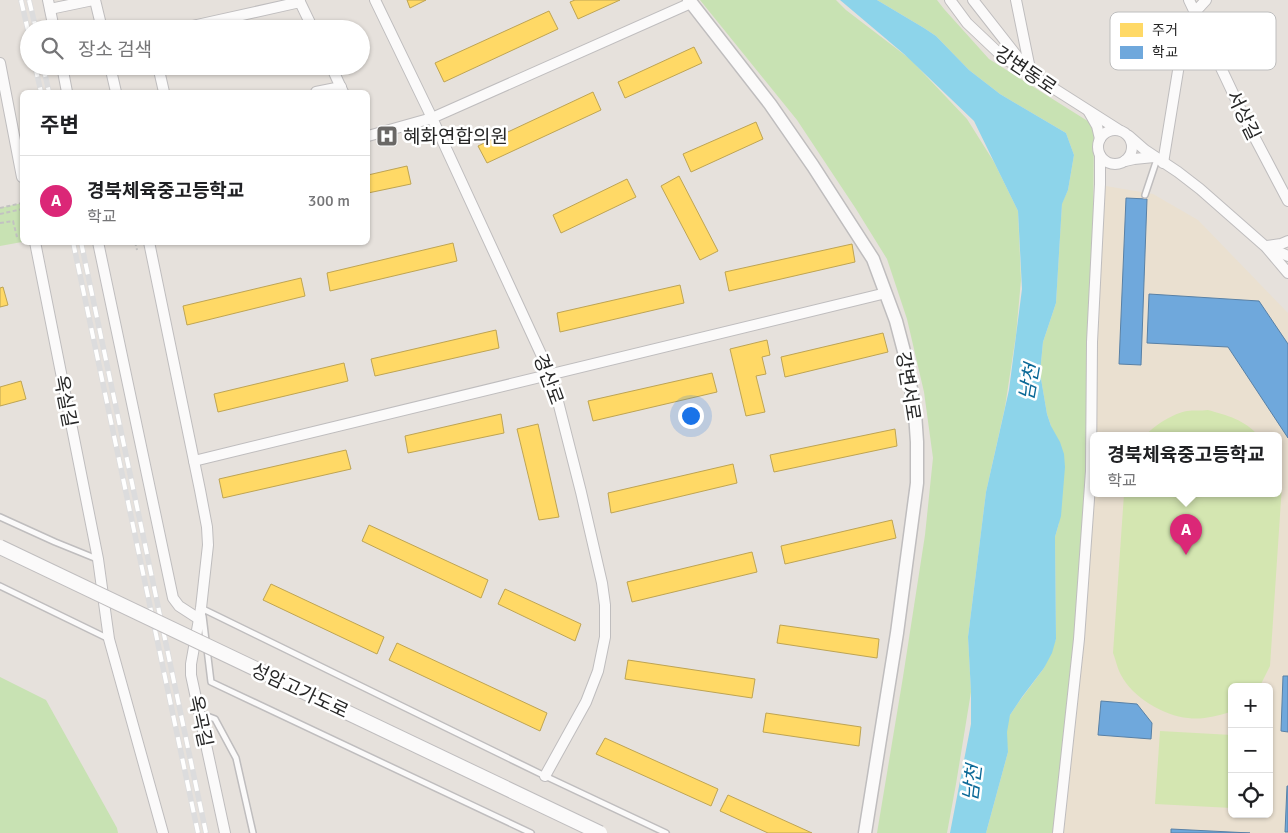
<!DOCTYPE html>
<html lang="ko">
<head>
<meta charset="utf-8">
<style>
	:root { --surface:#fff; --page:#f6f6f6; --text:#202124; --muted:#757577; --line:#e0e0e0; --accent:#db2777 }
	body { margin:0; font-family:Signika,"Noto Sans KR",sans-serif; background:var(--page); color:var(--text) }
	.controls { position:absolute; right:15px; bottom:15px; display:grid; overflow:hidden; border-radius:8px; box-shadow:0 1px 4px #0004 }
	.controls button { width:45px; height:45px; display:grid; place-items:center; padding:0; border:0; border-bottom:1px solid var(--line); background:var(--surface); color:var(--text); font:25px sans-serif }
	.you { position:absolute; left:690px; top:415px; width:18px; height:18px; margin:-12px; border:4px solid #fff; border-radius:50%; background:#1a73e8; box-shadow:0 0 0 8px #1a73e833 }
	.badge { display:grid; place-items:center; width:32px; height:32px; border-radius:50%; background:var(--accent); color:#fff; font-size:16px; font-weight:700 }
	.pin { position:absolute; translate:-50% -41px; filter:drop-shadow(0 1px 2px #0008) }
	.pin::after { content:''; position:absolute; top:26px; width:18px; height:15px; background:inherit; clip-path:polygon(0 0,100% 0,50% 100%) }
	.popup { position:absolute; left:1090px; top:432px; width:192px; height:65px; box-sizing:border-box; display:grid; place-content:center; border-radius:8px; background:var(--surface); filter:drop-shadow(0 1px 4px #0005); font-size:16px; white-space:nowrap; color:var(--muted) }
	.popup b { font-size:19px; color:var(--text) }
	.popup::after { content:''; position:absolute; left:50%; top:100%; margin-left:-10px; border:10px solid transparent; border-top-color:var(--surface) }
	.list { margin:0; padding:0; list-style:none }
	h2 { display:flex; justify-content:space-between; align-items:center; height:65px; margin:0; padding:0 20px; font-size:21px }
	h2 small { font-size:16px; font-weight:400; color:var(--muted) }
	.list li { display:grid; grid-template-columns:32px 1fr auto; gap:15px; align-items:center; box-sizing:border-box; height:90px; padding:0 20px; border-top:1px solid var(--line) }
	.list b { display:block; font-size:19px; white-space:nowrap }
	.list p { margin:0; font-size:16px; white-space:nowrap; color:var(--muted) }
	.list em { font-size:16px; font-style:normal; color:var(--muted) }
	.icon { flex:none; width:28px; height:28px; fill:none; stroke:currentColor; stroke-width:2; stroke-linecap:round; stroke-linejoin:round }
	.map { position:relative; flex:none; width:1288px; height:833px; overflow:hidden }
	.search { position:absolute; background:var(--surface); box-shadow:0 1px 4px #0004; left:20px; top:20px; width:350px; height:55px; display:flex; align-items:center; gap:12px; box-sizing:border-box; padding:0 18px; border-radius:28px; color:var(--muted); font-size:19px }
	.panel { position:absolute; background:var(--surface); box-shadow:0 1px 4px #0004; left:20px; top:90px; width:350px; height:155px; border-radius:8px }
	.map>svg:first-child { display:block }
	.education { fill:#eae0d0; fill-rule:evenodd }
	.green { fill:#c8e2b3 }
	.pitch { fill:#d4e6b1 }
	.water { fill:#8dd4ea }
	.homes { fill:#ffd966; stroke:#bea453 }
	.schools { fill:#6fa8dc; stroke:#5981a6 }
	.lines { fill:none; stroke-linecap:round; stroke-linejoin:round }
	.service-casing { stroke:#bfbdbe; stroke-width:8 }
	.minor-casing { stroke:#bfbdbe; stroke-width:12 }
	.tertiary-casing { stroke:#bfbdbe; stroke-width:15 }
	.path { stroke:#c2c2c1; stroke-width:2; stroke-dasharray:4 2.5; stroke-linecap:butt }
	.service { stroke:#fbfafa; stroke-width:5 }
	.minor { stroke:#fbfafa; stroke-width:10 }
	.tertiary { stroke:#fbfafa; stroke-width:12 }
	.rail-casing { stroke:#dcdcdd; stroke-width:5.5 }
	.rail { stroke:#fff; stroke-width:4; stroke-dasharray:11; stroke-linecap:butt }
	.secondary-bridge-casing { stroke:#bfbdbe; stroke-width:16; stroke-linecap:butt }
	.secondary-bridge { stroke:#fbfafa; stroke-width:14 }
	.labels { text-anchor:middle; stroke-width:5; stroke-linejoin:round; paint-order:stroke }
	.street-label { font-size:19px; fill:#272727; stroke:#fff }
	.poi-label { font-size:19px; fill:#272727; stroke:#fff; text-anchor:start }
	.water-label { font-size:20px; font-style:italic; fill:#0b6997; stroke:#fff }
	.key { fill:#fff; stroke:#bebebe; stroke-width:1 }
	.key-label { font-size:14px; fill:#272727 }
</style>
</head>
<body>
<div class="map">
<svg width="1288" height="833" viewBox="0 0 1288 833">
	<rect width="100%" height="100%" fill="#e6e1dc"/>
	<!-- education -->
	<path class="education" d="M 1094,184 L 1153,194 L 1198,220 L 1288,313 L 1288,833 L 1058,833 L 1091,471 ZM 1094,436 L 1278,436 L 1278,494 L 1094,494 ZM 1232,687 L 1269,687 L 1269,814 L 1232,814 Z"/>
	<!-- green -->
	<g class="green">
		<polygon points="700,0 836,0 846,10 910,59 967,119 994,162 1018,211 1021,280 1016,335 1005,407 986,492 968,637 971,692 956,784 947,833 877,833 903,677 925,535 933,458 924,392 907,319 887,259 856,209 797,120"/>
		<polygon points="877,0 937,0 944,9 989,59 1094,125 1091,471 1058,833 986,833 1008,752 1005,729 1010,715 1018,703 1044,668 1056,639 1055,537 1059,523 1051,426 1047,414 1040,373 1043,342 1056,303 1062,203 1068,190 1074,155 1066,133 1000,94 969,70 936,36 924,28"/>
		<polygon points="22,203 22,242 0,246 0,208"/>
		<polygon points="0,677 46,700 117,828 118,833 0,833"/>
	</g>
	<!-- pitch -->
	<g class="pitch">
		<path d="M 1208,410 C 1229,416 1243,419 1259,436 L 1145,436 C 1153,426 1174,413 1187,411 C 1194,410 1201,411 1208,410 Z"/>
		<path d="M 1279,473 L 1282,485 L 1270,666 L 1260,686 L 1232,687 L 1232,711 L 1230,712 C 1217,716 1202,720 1188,718 C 1164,716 1132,697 1121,675 C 1117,668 1116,660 1113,653 L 1124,494 L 1278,494 Z"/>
		<polygon points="1160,731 1232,735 1232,808 1155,804"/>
	</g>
	<!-- water -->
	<polygon class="water" points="840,0 877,0 924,28 936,36 969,70 1000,94 1066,133 1074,155 1068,190 1062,204 1056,303 1043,342 1040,373 1047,414 1051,426 1060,442 1064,454 1065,467 1061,516 1055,537 1056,639 1052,653 1044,668 1022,697 1010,715 1007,732 1008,752 986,833 950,833 971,724 971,692 968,637 986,492 1009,390 1022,289 1018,211 974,121 904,54"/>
	<!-- homes -->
	<g class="homes">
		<polygon points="407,0 426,0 410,8"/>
		<polygon points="575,0 620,0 578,19 570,2"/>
		<polygon points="549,11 558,29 444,82 435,63"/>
		<polygon points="694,47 702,63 625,98 618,82"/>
		<polygon points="593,92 601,110 487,163 478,146"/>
		<polygon points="756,122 763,139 691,172 683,154"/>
		<polygon points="407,166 411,184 368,193 368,175"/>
		<polygon points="679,176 718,251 700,260 661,186"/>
		<polygon points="627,179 636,197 561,233 553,215"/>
		<polygon points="453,243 457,261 330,291 327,273"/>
		<polygon points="852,244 855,262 729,291 725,272"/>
		<polygon points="301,278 305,296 187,325 183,306"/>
		<polygon points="680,285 684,303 560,332 557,313"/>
		<polygon points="3,287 8,305 0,307 0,288"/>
		<polygon points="496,330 499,348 375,376 371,359"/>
		<polygon points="883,333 888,352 785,377 781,357"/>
		<polygon points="767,340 770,355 762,357 766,374 756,376 765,412 746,416 730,349"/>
		<polygon points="344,363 348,381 218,412 214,394"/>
		<polygon points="712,373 717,392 593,421 588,401"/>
		<polygon points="21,381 26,399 0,406 0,387"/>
		<polygon points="501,414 504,433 408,453 405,436"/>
		<polygon points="538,424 559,517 539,520 517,429"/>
		<polygon points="895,429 897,446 774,472 770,455"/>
		<polygon points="346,450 351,469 223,498 219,479"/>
		<polygon points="733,464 737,483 611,513 608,493"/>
		<polygon points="892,520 896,538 785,564 781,546"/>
		<polygon points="369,525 488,580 481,598 362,541"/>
		<polygon points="752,552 757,572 632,602 627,582"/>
		<polygon points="271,584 384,637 377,654 263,600"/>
		<polygon points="505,589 581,624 575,641 498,604"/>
		<polygon points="780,625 879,639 877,658 777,643"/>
		<polygon points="397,643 547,713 540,731 389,660"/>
		<polygon points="628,660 755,679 752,698 625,679"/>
		<polygon points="766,713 861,727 859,746 763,732"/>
		<polygon points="605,738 718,789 711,806 596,754"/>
		<polygon points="728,795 812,833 768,833 720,811"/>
	</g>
	<!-- schools -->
	<g class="schools">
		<polygon points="1126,198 1147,199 1141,365 1119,364"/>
		<polygon points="1149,294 1259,301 1288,344 1288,438 1228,347 1147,343"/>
		<polygon points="1283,676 1288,676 1288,732 1281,731"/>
		<polygon points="1101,701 1137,704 1152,723 1151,739 1098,735"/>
		<polygon points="1287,786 1288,786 1288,832 1285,832"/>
		<polygon points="1171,829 1250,833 1171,833"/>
	</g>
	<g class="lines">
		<!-- service casing -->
		<g class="service-casing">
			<g id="service">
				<polyline points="1145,195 1157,159"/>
				<polyline points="0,517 55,542 97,559"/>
				<polyline points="0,586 109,639"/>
				<polyline points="201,608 545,776 666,833"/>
				<polyline points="203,616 211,682 531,833"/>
				<polyline points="199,713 215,719 236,758 253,833"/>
			</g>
		</g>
		<!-- minor casing -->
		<g class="minor-casing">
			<g id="minor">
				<polyline points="48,0 54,29"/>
				<polyline points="95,0 102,29"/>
				<polyline points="299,0 313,29"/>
				<polyline points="375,0 432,118 552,378 581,492 602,583 605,605 605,637 598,671 586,702 545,776"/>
				<polyline points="950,0 967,23 1005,59 1031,74 1119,130"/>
				<polyline points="973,0 1031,74 1016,0"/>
				<polyline points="1189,0 1247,123 1288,201"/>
				<polyline points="50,9 93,0"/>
				<polyline points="179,29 300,2"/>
				<polyline points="0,63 22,177"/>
				<polyline points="62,66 67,92"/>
				<polyline points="110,66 116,92"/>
				<polyline points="158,66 164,92"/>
				<polyline points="331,66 343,92"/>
				<polyline points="316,92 341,87"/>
				<polyline points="1089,112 1097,126 1100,139"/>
				<circle cx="1115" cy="147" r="17"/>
				<polyline points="368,136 432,118 691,3"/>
				<polyline points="1129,136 1145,150 1178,172 1200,189 1266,247 1288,273"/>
				<polyline points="1125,161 1134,159 1154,157"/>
				<polyline points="1163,163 1183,40 1195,12 1206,0"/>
				<polyline points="35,242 98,559 109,639 163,833"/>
				<polyline points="98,242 173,598 179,606 199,619"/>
				<polyline points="149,242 200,490 207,527 208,545 201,608 191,664 191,675 225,833"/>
				<polyline points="1267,246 1281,244 1288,241"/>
				<polyline points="1267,247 1288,256"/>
				<polyline points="194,461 886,293"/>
				<polyline points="1058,833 1079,639 1091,471 1092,342 1100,184 1100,155"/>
			</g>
		</g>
		<!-- tertiary casing -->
		<g class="tertiary-casing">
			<polyline id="tertiary" points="689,0 770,104 813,166 873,259 896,321 906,359 915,413 917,442 917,483 897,633 865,833"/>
		</g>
		<!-- path -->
		<g class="path">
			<polyline points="0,208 22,203"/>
			<polyline points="0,214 22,209"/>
			<polyline points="0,223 13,221 17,237"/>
			<polyline points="135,242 137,250"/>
		</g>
		<!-- service -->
		<use href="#service" class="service"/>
		<!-- minor -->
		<use href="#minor" class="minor"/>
		<!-- tertiary -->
		<use href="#tertiary" class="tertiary"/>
		<!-- rail casing -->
		<g class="rail-casing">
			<g id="rail">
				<polyline points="21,0 29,35"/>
				<polyline points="29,0 36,29"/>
				<polyline points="35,66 41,92"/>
				<polyline points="43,66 49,92"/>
				<polyline points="73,242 198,833"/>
				<polyline points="81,242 206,833"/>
			</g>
		</g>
		<!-- rail -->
		<use href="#rail" class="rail"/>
		<!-- secondary-bridge casing -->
		<g class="secondary-bridge-casing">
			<polyline id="secondary-bridge" points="0,547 600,833"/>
		</g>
		<!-- secondary-bridge -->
		<use href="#secondary-bridge" class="secondary-bridge"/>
	</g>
	<!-- icons -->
	<defs>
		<g id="hospital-square" transform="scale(1.125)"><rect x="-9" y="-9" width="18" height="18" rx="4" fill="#6a6866" stroke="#fff"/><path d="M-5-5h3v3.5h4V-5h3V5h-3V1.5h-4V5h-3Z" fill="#fff"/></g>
	</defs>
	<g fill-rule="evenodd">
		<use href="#hospital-square" x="387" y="136"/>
	</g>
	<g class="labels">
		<!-- street labels -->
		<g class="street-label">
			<text transform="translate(1026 70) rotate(34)" y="7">강변동로</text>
			<text transform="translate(1244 115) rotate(64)" y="7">서상길</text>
			<text transform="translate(549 379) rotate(70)" y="7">경산로</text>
			<text transform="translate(909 386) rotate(81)" y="7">강변서로</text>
			<text transform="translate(66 401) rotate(79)" y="7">옥실길</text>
			<text transform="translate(300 690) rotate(25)" y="7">성암고가도로</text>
			<text transform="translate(201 721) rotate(78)" y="7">옥곡길</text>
		</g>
		<!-- poi labels -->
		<g class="poi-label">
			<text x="403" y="143">혜화연합의원</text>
		</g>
		<!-- water labels -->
		<g class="water-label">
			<text transform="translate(1029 382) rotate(-80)" y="7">남천</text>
			<text transform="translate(972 783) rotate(-83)" y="7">남천</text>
		</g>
	</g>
	<!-- legend -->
	<rect x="1110" y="12" width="166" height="58" rx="8" class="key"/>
	<rect x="1120" y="23" width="23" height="14" fill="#ffd966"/>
	<rect x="1120" y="46" width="23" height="13" fill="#6fa8dc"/>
	<g class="key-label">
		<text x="1152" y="35">주거</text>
		<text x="1152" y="57">학교</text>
	</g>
</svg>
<div class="controls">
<button>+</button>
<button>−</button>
<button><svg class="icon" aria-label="locate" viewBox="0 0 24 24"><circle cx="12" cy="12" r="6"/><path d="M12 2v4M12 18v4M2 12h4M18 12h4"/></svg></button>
</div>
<div class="you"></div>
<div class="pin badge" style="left:1186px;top:555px">A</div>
<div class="popup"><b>경북체육중고등학교</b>학교</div>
<div class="search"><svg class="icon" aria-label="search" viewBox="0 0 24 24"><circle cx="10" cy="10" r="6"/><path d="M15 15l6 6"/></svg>장소 검색</div>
<section class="panel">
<h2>주변<small></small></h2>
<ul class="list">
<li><span class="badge">A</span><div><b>경북체육중고등학교</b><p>학교</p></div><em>300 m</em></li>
</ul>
</section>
</div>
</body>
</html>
